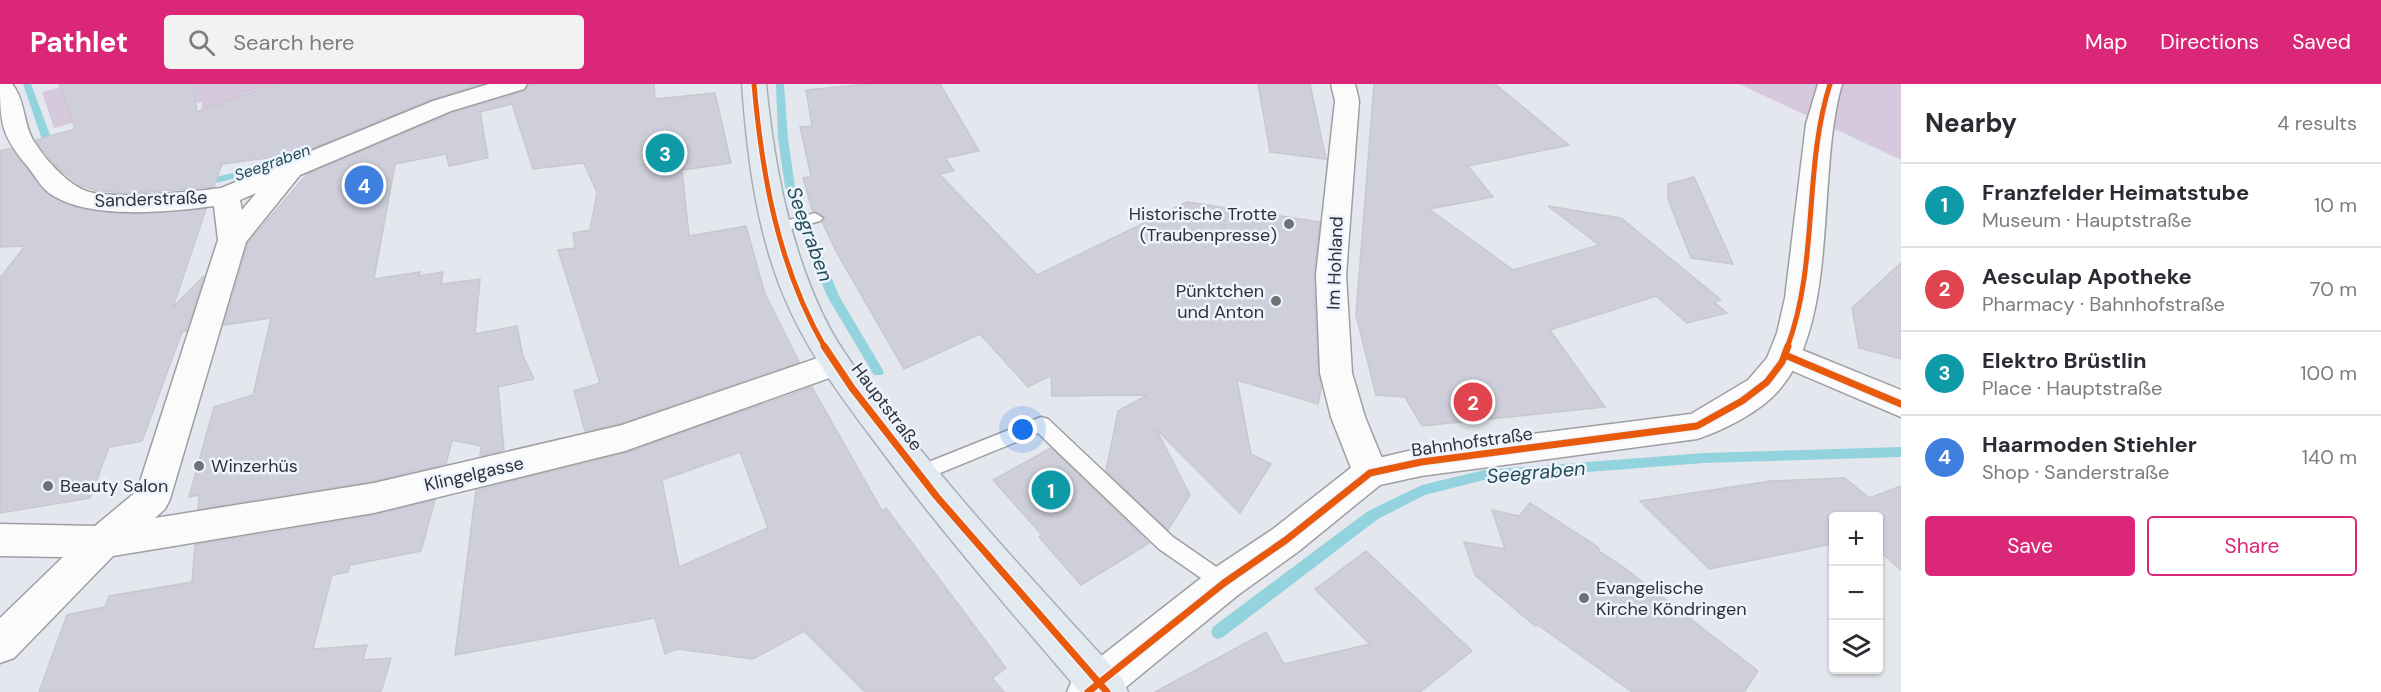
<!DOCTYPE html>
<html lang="en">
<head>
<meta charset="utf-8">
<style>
	:root { --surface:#fff; --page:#f2f2f3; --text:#2b2b33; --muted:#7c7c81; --line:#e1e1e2; --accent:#db2777 }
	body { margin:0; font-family:"DM Sans",sans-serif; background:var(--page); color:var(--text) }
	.controls { position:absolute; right:18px; bottom:18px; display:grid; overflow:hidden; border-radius:6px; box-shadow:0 2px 4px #0004 }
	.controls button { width:54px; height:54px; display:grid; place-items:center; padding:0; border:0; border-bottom:2px solid var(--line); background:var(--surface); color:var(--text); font:30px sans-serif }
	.you { position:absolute; left:1023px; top:346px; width:21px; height:21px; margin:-15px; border:4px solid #fff; border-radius:50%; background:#1a73e8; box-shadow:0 0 0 9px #1a73e833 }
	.badge { display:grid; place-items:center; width:39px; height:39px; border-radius:50%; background:var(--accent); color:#fff; font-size:20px; font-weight:700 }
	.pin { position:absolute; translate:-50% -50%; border:3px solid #fff; box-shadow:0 2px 6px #0006 }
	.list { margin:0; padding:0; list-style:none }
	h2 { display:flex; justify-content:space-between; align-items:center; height:78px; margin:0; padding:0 24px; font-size:26px }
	h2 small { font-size:20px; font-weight:400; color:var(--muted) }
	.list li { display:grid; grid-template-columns:39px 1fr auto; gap:18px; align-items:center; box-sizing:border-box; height:84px; padding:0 24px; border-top:2px solid var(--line) }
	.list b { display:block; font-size:22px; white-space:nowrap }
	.list p { margin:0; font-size:20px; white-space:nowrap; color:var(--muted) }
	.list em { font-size:20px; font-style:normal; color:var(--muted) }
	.actions { display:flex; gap:12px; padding:18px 24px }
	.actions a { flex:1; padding:14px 0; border:2px solid var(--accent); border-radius:6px; text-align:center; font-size:21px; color:var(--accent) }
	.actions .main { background:var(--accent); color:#fff }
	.icon { flex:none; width:33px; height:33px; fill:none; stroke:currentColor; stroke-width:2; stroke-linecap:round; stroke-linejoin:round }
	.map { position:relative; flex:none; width:1901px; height:608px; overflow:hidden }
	header { display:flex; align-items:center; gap:36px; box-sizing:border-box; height:84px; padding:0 30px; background:var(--accent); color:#fff }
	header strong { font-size:28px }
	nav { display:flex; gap:33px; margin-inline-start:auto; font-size:21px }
	.search { width:420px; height:54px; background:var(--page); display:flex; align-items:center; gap:15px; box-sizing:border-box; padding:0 21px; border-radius:6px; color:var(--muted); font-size:22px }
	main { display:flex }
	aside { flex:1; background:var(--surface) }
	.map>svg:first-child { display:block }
	.green { fill:#d6c8dd }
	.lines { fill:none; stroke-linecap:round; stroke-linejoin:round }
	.stream { fill:#93d3dd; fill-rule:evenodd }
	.building { fill:#cfcfdb; stroke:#c8c9ce; stroke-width:1.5; fill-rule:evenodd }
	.service-casing { stroke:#9e9fa4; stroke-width:3 }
	.minor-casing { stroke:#9e9fa4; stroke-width:3 }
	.tertiary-casing { stroke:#9e9fa4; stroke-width:3 }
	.primary-casing { stroke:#a4afb9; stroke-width:3 }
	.service { fill:#fbfbfc; fill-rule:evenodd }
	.minor { fill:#fbfbfc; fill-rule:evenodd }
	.tertiary { fill:#fbfbfc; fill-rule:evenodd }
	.primary { fill:#e3eaef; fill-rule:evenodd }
	.cycleway-far1-casing { stroke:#eef4ff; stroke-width:8 }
	.cycleway-casing { stroke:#eef4ff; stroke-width:10 }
	.cycleway-far1 { stroke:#e8590c; stroke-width:5 }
	.cycleway { stroke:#e8590c; stroke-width:7 }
	.poi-dot { fill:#6f7176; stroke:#eef4ff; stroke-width:2 }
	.labels { text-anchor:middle; stroke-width:5; stroke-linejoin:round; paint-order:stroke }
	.far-water-label { font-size:16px; font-style:italic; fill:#244d52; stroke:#eef4ff }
	.street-label { font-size:18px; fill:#2f3236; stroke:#eef4ff }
	.poi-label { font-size:18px; fill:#2f3236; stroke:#eef4ff; text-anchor:start }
	.water-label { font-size:20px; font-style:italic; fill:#244d52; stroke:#eef4ff }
</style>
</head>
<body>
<header>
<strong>Pathlet</strong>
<div class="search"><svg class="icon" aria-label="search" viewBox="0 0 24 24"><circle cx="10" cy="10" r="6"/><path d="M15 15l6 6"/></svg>Search here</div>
<nav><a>Map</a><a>Directions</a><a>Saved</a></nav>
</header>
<main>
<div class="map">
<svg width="1901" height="608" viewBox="0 0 1901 608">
	<rect width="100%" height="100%" fill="#e5e7ee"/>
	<!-- green -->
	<g class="green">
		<polygon points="72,0 275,0 244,10 253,24 201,31 202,18 114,27 54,44 42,8"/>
		<polygon points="1739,0 1901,0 1901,76"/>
	</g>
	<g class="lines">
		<!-- stream -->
		<g class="stream">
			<polygon points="23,0 31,0 56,67 54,69 51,70 46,67"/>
			<polygon points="480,0 494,0 405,30 262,88 220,98 201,100 196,97 201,94 220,92 255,84 399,26"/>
			<polygon points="776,0 784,0 788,54 795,103 839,212 884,288 882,291 874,291 827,212 785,103 778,54"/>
			<polygon points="1901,363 1901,373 1704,379 1484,396 1425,411 1378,435 1223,553 1218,555 1213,553 1211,548 1213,543 1368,427 1422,401 1484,386 1704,369"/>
		</g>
	</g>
	<!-- building -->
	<g class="building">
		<polygon points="59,0 193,0 197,28 277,0 481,0 432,15 298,70 222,80 214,103 132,109 98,107 80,101 58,84 40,62 36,56 75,45"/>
		<polygon points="529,0 654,0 655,15 715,9 731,79 682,86 689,152 746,142 765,210 799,278 621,339 585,347 574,307 600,299 558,166 575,164 573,149 590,146 597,109 584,79 533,85 512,20 480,28 488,74 449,82 446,70 395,80 374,195 420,188 419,192 443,188 441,200 480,195 475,250 517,242 523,272 534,295 498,303 504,366 480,372 481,362 452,356 446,380 374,397 198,425 199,411 189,413 214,323 253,311 271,234 224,241 248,159 307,90 452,29 525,7"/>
		<polygon points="869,0 940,0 979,67 945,74 954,87 939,90 1037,191 1187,118 1320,138 1314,191 1318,289 1321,304 1318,320 1237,296 1251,370 1271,380 1240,429 1156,345 1190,411 1168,446 1106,387 1118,327 1147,311 1052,312 1051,291 1028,303 980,250 904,285 837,169 822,138 825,134 812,126 803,94 811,92 800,43 812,42 806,6"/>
		<polygon points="1258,0 1310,0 1326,75 1270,68"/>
		<polygon points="1374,0 1495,0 1569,61 1468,82 1493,113 1429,125 1513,186 1599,161 1548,122 1621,134 1721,216 1714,218 1727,229 1687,239 1656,212 1550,246 1605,323 1422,342 1405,313 1376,311 1356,231"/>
		<polygon points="11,64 44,107 68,121 87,126 131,130 206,125 173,223 204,192 186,247 182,248 142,357 109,363 90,414 0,429 0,194 25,162 0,163 0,67"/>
		<polygon points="1694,93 1733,180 1691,174 1668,115 1668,100"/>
		<polygon points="1901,179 1901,275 1859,264 1852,224"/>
		<path d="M 812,303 L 882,427 L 886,424 L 1006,584 L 992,594 L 1004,608 L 865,608 L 804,547 L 753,575 L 677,565 L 665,570 L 655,534 L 455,571 L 476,406 L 626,369 ZM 740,368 L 768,444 L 679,483 L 662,396 Z"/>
		<polygon points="1051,364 1149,459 1081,501 1039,453 1042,451 993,396"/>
		<polygon points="1845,394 1869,414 1901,402 1901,486 1878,466 1878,432 1839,432 1833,427 1833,460 1709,485 1640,417 1770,397"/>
		<polygon points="435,416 421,467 350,481 348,488 332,491 313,565 367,561 363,576 391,574 381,608 39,608 67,531 105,523 109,512 192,498 195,461 375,431"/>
		<polygon points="1530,419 1598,463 1600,468 1622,482 1758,587 1744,608 1632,608 1538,541 1535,542 1475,491 1464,458 1505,465 1492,426 1519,432"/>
		<polygon points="1366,467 1472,567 1420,608 1155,608 1266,548 1284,580 1370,560 1315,505"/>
	</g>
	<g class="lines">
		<!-- service casing -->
		<g class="service-casing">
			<g id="service">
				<polygon points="815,129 823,134 820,137 776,149 768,144 771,141"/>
				<polygon points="1041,333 1048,335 1173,453 1231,493 1235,499 1231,505 1224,508 1217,505 1159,465 1038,349 918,398 911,395 908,390 911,385"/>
			</g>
		</g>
		<!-- minor casing -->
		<g class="minor-casing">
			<g id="minor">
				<path d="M 0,0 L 12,0 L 15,4 C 25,19 24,41 33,56 C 45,75 66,99 86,107 C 111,116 192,108 221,104 L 433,17 L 489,0 L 527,0 L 524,5 L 451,27 L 300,91 L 246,158 L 170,415 L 165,425 L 155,434 L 374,399 L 622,341 L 835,268 L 846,272 L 851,280 L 846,288 L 625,367 L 374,429 L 113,472 L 14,574 L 0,579 L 0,534 L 63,473 L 0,472 L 0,440 L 95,442 L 137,407 L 218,156 L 214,122 C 168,128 92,136 52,111 C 42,105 35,92 28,83 C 2,52 0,41 0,0 ZM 256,109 L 242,126 L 240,116 Z"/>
				<polygon points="1331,0 1355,0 1359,17 1346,191 1352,289 1365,333 1388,389 1383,399 1370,403 1357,399 1331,333 1320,289 1316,191 1335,17"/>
				<polygon points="1785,259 1901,306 1901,333 1774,279 1769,271 1774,263"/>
			</g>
		</g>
		<!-- tertiary casing -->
		<g class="tertiary-casing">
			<path id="tertiary" d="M 1818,0 L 1842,0 C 1816,89 1840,236 1779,306 C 1760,328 1724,346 1697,355 L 1421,392 L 1380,401 L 1299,467 L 1238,511 L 1120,608 L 1067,608 L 1073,594 L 1210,487 L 1273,445 L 1357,379 L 1421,364 L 1691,330 L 1748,296 L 1767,274 L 1777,249 L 1785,214 L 1806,40 Z"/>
		</g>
		<!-- primary casing -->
		<g class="primary-casing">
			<path id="primary" d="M 742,0 L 766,0 C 774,79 788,156 822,229 C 842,272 873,307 903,344 C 972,431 1047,512 1122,594 L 1128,608 L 1080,608 C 1012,529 943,450 881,366 C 841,313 803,263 779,200 C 755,136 747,68 742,0 Z"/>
		</g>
		<!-- service -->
		<use href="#service" class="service"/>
		<!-- minor -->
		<use href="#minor" class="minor"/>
		<!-- tertiary -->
		<use href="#tertiary" class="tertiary"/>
		<!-- primary -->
		<use href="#primary" class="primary"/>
		<!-- cycleway-far1 casing -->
		<g class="cycleway-far1-casing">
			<g id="cycleway-far1">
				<path d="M 754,0 C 762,92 778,182 825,264"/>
				<path d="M 1787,264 C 1819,179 1803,85 1830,0"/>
			</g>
		</g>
		<!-- cycleway casing -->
		<g class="cycleway-casing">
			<g id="cycleway">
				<polyline points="824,262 852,304 937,413 1107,608"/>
				<polyline points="1785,271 1901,320"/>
				<polyline points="1088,608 1224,499 1286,456 1370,389 1421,378 1697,342 1742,317 1767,298 1782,278 1788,262"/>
			</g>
		</g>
		<!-- cycleway-far1 -->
		<use href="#cycleway-far1" class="cycleway-far1"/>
		<!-- cycleway -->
		<use href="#cycleway" class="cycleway"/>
	</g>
	<!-- markers -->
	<g class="poi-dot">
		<circle cx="1289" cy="140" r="6"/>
		<circle cx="1276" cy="217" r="6"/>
		<circle cx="199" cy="382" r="6"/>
		<circle cx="48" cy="402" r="6"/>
		<circle cx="1584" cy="514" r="6"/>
	</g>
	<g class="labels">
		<!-- far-water labels -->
		<g class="far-water-label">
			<text transform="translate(272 78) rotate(-20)" y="6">Seegraben</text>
		</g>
		<!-- street labels -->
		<g class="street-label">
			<text transform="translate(151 115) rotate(-2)" y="6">Sanderstraße</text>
			<text transform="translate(1335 179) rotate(-88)" y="6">Im Hohland</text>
			<text transform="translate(887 323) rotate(53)" y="6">Hauptstraße</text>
			<text transform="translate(1472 358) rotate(-8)" y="6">Bahnhofstraße</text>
			<text transform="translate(474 390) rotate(-13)" y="6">Klingelgasse</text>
		</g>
		<!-- poi labels -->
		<g class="poi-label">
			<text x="1277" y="136" text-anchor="end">Historische Trotte<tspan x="1277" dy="21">(Traubenpresse)</tspan></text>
			<text x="1264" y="213" text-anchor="end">Pünktchen<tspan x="1264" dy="21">und Anton</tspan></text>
			<text x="211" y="388">Winzerhüs</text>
			<text x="60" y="408">Beauty Salon</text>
			<text x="1596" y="510">Evangelische<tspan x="1596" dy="21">Kirche Köndringen</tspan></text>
		</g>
		<!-- water labels -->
		<g class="water-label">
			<text transform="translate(810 150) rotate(70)" y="7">Seegraben</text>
			<text transform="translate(1536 388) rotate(-5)" y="7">Seegraben</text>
		</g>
	</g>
</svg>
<div class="controls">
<button>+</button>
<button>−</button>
<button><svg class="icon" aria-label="layers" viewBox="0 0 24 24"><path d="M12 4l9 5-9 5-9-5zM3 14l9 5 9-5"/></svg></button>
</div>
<div class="you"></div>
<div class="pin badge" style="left:1051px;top:406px;background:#0f9aa8">1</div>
<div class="pin badge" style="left:1473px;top:318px;background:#e0444e">2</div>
<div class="pin badge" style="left:665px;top:69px;background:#0f9aa8">3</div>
<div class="pin badge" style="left:364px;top:101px;background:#3f7fe0">4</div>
</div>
<aside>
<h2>Nearby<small>4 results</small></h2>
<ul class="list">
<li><span class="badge" style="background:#0f9aa8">1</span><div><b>Franzfelder Heimatstube</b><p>Museum · Hauptstraße</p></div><em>10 m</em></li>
<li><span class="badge" style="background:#e0444e">2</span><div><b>Aesculap Apotheke</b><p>Pharmacy · Bahnhofstraße</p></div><em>70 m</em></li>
<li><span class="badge" style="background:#0f9aa8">3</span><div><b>Elektro Brüstlin</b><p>Place · Hauptstraße</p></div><em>100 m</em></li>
<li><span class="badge" style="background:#3f7fe0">4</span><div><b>Haarmoden Stiehler</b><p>Shop · Sanderstraße</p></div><em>140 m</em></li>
</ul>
<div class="actions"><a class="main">Save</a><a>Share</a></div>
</aside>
</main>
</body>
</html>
